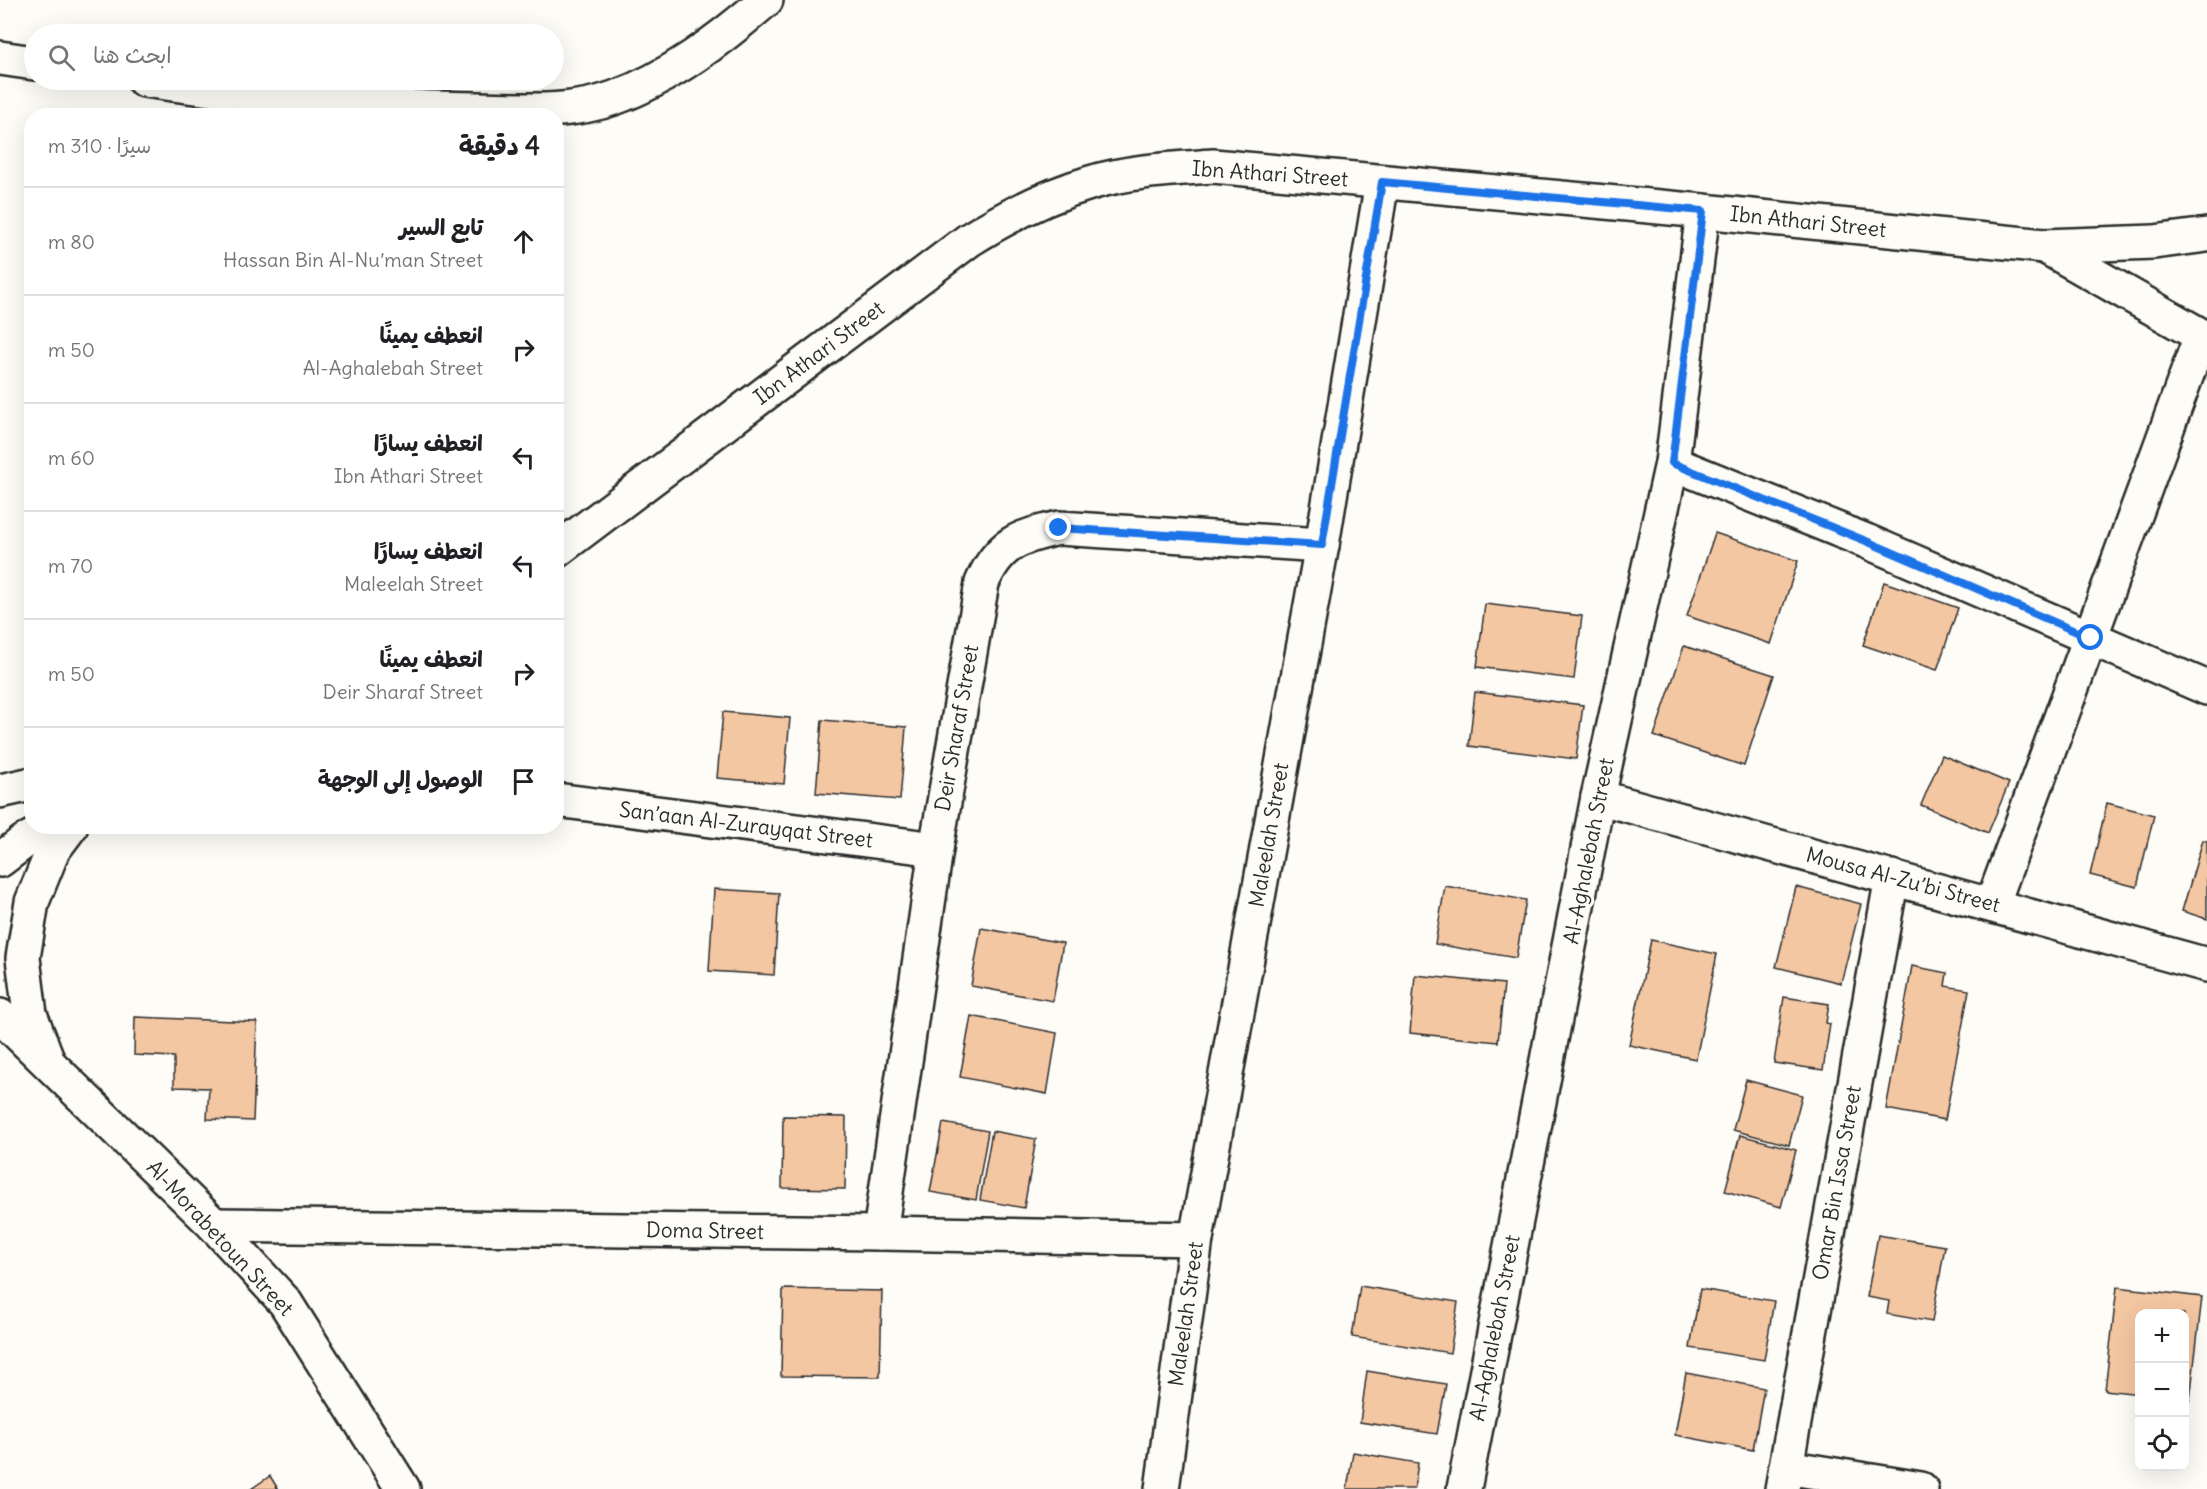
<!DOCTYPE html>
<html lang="ar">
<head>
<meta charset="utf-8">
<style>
	:root { --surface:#fff; --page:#f2f2f2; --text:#202124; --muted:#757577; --line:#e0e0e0 }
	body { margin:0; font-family:Delius,"Playpen Sans Arabic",sans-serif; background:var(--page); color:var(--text); direction:rtl }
	.controls { position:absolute; right:18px; bottom:18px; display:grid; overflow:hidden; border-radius:12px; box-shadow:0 6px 24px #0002 }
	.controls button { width:54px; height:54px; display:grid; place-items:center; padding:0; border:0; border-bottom:2px solid var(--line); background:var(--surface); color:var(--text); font:30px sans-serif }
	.stop { position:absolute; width:18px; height:18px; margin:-14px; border:4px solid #1a73e8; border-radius:50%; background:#fff }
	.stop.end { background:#1a73e8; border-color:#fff; box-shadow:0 2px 6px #0008 }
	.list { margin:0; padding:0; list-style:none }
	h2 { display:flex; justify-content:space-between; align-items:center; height:78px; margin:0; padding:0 24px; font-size:26px }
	h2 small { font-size:20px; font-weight:400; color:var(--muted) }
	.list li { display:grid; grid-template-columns:39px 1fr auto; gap:18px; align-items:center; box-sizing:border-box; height:108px; padding:0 24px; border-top:2px solid var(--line) }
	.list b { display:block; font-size:22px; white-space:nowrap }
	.list p { margin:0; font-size:20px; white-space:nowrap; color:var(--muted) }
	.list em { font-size:20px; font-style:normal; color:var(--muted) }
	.icon { flex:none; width:33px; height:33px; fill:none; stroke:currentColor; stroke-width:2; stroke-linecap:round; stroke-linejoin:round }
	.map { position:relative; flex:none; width:2207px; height:1489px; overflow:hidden; direction:ltr }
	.search { position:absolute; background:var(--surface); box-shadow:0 6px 24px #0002; left:24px; top:24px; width:540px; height:66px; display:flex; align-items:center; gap:15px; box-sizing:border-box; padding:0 21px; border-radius:33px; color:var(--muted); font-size:22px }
	.panel { position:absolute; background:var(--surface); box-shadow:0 6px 24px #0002; left:24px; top:108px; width:540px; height:726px; border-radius:24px; direction:rtl }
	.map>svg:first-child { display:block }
	.building { fill:#f4c7a3; stroke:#2b2b2b; stroke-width:1.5 }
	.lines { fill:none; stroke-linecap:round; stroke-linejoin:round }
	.minor-casing { stroke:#2b2b2b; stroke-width:38 }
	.tertiary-casing { stroke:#2b2b2b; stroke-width:38 }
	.minor { stroke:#fdfcf7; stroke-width:33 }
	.tertiary { stroke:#fdfcf7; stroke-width:33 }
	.route { stroke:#1a73e8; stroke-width:8 }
	.labels { text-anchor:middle; stroke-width:6; stroke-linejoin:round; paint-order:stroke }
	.street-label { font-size:21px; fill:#2b2b2b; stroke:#fdfcf7 }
</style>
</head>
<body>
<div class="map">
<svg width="2207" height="1489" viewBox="0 0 2207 1489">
	<rect width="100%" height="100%" fill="#fdfcf7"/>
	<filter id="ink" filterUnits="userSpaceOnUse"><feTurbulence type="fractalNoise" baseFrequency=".0167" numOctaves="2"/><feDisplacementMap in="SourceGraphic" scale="12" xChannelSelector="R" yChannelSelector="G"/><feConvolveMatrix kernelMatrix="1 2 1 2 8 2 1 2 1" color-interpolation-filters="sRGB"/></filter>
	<g filter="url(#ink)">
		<!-- building -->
		<g class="building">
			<polygon points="1715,533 1798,561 1771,644 1687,616"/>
			<polygon points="1884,582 1958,608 1937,670 1863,645"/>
			<polygon points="1485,604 1582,616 1574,679 1477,667"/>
			<polygon points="1684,646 1774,675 1744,766 1654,736"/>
			<polygon points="1475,692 1583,705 1576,759 1469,746"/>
			<polygon points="723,712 790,718 784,784 717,778"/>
			<polygon points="822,720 906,727 900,800 816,793"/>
			<polygon points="1942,755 2009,783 1988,833 1921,805"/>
			<polygon points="2107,803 2154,815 2137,887 2090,875"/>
			<polygon points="2203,840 2207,841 2207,919 2182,911"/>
			<polygon points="1445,886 1526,900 1516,958 1435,944"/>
			<polygon points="1796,887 1861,904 1841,983 1776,967"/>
			<polygon points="714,889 779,893 774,975 709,971"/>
			<polygon points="981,928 1063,943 1053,1001 971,986"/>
			<polygon points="1651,940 1717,954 1696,1059 1629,1045"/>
			<polygon points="1912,966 1947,973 1945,986 1969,990 1945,1120 1886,1109"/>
			<polygon points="1415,975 1504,984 1498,1042 1410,1033"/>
			<polygon points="1784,997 1829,1004 1826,1023 1830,1024 1823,1070 1774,1063"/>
			<polygon points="971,1016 1057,1033 1047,1094 960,1077"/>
			<polygon points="135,1017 257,1022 253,1121 207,1119 209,1088 174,1087 174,1057 134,1055"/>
			<polygon points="1746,1080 1802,1095 1789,1145 1733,1130"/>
			<polygon points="783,1116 846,1117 845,1189 782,1188"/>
			<polygon points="943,1123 988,1131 976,1200 930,1192"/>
			<polygon points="992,1131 1036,1139 1024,1208 980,1200"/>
			<polygon points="1740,1135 1796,1150 1781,1207 1725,1191"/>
			<polygon points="1878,1235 1945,1246 1932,1322 1887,1314 1889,1301 1867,1297"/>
			<polygon points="1360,1286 1458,1302 1450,1353 1352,1337"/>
			<polygon points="2117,1287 2202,1297 2190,1400 2184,1399 2184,1314 2140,1314 2140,1394 2105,1390"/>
			<polygon points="783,1289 882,1291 880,1377 781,1376"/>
			<polygon points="1700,1289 1774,1301 1764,1360 1690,1348"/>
			<polygon points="1367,1371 1446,1384 1437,1434 1360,1422"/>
			<polygon points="1686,1373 1764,1388 1753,1450 1675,1435"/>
			<polygon points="1353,1452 1418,1463 1414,1489 1347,1489"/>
			<polygon points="270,1476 278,1489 251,1489"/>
		</g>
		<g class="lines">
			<!-- minor casing -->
			<g class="minor-casing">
				<g id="minor">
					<polyline points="0,58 34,63"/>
					<path d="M 144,80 C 255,96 367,108 479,109 C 524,110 570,114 614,98 C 670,78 721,39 766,0"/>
					<polyline points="2044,246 2207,339"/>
					<polyline points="1672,463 1866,541 2207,688"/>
					<polyline points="1598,797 2207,965"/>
					<polyline points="556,800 936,849"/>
					<polyline points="1992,905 2201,336"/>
					<polyline points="214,1225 880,1233 1196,1239"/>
					<path d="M 880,1233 L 936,849 L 982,583 C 999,543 1019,537 1059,528 L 1322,545"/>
					<polyline points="1786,1467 1921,1489"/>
					<polyline points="1162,1489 1196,1239 1322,545 1382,182"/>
					<polyline points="1464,1489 1598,797 1672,463 1703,211"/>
					<polyline points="1782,1489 1892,877"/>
				</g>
			</g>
			<!-- tertiary casing -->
			<g class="tertiary-casing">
				<g id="tertiary">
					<path d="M 556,551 L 969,240 C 1007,216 1046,196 1090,183 C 1129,171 1172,169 1213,166 L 1703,211 L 2044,246 L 2154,242 L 2207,235"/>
					<polyline points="0,791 32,784"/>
					<polyline points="0,860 25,841 51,826"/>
					<polyline points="0,1016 214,1225 285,1302 403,1489"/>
					<polyline points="46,1056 30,1014 23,958 32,902 53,850 71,826"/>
				</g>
			</g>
			<!-- minor -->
			<use href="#minor" class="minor"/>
			<!-- tertiary -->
			<use href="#tertiary" class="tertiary"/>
		</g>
	</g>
	<g class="lines" filter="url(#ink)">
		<!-- route -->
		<polyline class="route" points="1059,528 1322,545 1382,182 1703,211 1672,463 1866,541 2091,638"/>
	</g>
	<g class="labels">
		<!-- street labels -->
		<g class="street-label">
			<text transform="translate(1270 174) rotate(4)" y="7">Ibn Athari Street</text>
			<text transform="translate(1808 222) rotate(6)" y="7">Ibn Athari Street</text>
			<text transform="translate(819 353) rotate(-37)" y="7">Ibn Athari Street</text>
			<text transform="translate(957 728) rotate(-80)" y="7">Deir Sharaf Street</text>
			<text transform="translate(746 825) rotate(7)" y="7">San’aan Al-Zurayqat Street</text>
			<text transform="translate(1269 835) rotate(-80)" y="7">Maleelah Street</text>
			<text transform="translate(1589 851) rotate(-79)" y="7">Al-Aghalebah Street</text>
			<text transform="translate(1903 880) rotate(15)" y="7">Mousa Al-Zu’bi Street</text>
			<text transform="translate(1837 1183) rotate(-80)" y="7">Omar Bin Issa Street</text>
			<text transform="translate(705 1231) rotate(1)" y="7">Doma Street</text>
			<text transform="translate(220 1238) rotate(47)" y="7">Al-Morabetoun Street</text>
			<text transform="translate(1186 1314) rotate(-82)" y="7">Maleelah Street</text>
			<text transform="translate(1495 1328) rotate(-79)" y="7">Al-Aghalebah Street</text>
		</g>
	</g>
</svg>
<div class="controls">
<button>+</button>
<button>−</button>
<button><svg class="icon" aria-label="locate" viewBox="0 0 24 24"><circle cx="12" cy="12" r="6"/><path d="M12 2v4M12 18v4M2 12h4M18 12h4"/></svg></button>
</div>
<div class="stop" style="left:2091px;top:638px"></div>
<div class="stop end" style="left:1059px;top:528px"></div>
<div class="search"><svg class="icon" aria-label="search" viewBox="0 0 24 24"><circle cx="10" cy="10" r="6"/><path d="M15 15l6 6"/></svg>ابحث هنا</div>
<section class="panel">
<h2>4 دقيقة<small>سيرًا · 310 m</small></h2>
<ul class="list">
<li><svg class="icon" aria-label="ahead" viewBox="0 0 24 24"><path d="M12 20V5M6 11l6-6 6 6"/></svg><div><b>تابع السير</b><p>Hassan Bin Al-Nu’man Street</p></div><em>80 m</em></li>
<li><svg class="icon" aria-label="right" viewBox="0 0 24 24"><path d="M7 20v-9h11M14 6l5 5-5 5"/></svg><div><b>انعطف يمينًا</b><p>Al-Aghalebah Street</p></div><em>50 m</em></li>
<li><svg class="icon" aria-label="left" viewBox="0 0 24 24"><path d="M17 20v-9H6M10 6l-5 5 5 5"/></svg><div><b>انعطف يسارًا</b><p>Ibn Athari Street</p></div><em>60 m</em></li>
<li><svg class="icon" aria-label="left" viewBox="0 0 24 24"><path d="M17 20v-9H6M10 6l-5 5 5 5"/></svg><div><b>انعطف يسارًا</b><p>Maleelah Street</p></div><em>70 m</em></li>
<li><svg class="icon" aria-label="right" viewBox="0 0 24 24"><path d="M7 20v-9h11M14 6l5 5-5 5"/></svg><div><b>انعطف يمينًا</b><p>Deir Sharaf Street</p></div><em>50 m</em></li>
<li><svg class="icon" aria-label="arrive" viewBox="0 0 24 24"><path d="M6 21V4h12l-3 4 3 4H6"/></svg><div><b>الوصول إلى الوجهة</b></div></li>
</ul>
</section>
</div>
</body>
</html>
